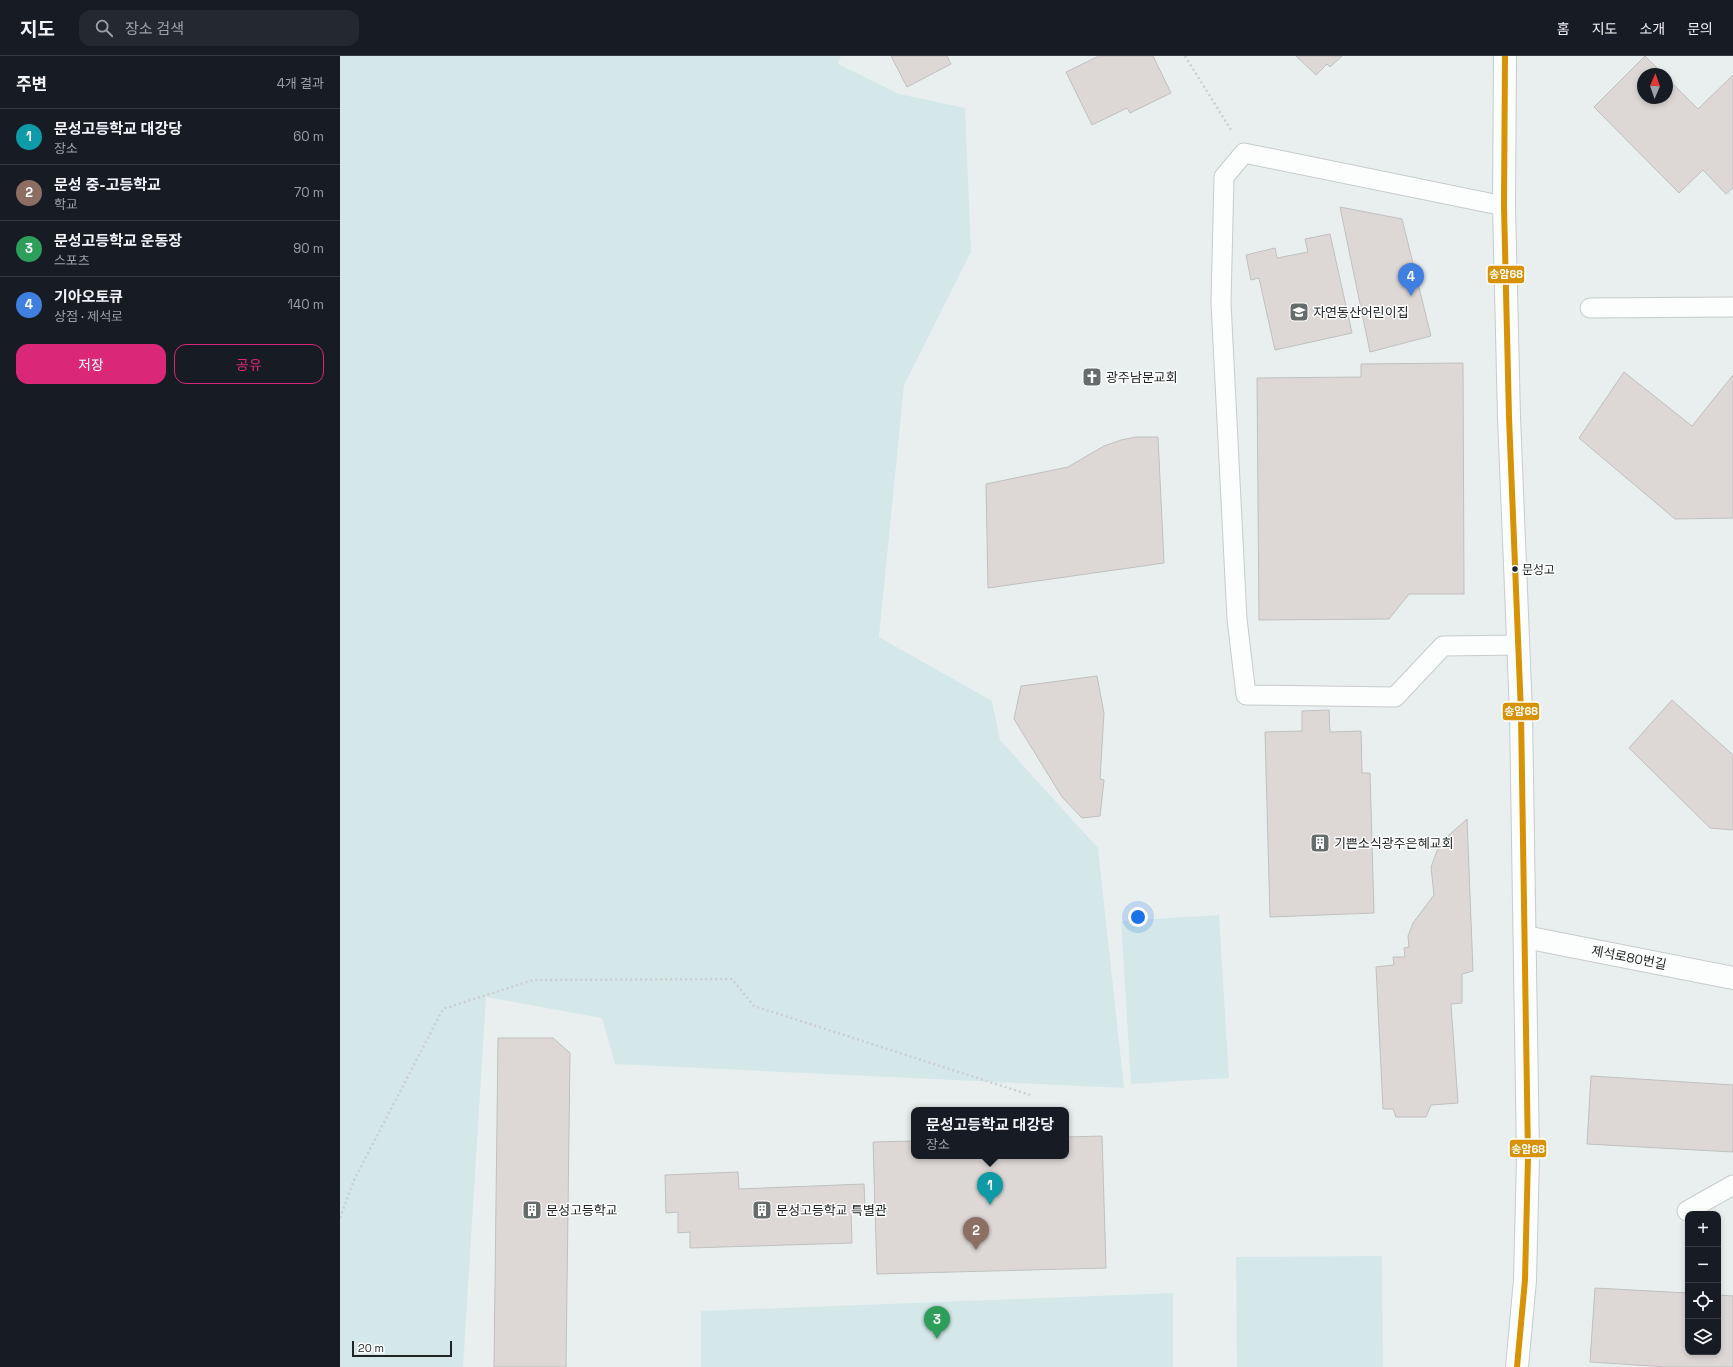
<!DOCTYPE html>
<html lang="ko">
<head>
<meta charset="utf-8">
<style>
	:root { --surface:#171b24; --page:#242831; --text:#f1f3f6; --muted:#9ea1a6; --line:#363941; --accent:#db2777 }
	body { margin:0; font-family:"Space Grotesk","Noto Sans KR",sans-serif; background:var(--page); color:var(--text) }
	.controls { position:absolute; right:12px; bottom:12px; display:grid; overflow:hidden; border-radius:8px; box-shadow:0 2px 6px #0003 }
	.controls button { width:36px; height:36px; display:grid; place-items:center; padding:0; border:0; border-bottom:1px solid var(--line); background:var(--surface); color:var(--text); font:20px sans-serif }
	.compass { position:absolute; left:1297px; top:12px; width:36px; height:36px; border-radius:50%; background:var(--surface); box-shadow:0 2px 6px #0003; rotate:2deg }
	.scale { position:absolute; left:12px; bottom:10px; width:100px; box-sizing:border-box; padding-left:4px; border:2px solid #202424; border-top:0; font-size:11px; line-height:14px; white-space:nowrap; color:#202424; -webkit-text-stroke:3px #fff; paint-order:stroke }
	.you { position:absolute; left:798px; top:861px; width:14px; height:14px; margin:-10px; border:3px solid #fff; border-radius:50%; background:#1a73e8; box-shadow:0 0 0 6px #1a73e833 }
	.badge { display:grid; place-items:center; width:26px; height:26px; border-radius:50%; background:var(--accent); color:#fff; font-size:13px; font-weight:700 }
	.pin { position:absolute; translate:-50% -33px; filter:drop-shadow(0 1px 2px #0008) }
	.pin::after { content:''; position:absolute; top:21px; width:14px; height:12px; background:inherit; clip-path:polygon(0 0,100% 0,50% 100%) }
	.popup { position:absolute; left:571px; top:1051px; width:158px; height:52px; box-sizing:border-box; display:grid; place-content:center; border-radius:8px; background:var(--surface); filter:drop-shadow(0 1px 3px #0005); font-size:13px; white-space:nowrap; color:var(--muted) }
	.popup b { font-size:15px; color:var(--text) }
	.popup::after { content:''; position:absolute; left:50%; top:100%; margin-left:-8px; border:8px solid transparent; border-top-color:var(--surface) }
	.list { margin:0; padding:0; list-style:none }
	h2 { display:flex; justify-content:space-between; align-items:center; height:52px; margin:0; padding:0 16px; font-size:17px }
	h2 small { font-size:13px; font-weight:400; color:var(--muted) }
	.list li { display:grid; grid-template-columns:26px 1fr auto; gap:12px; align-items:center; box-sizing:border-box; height:56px; padding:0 16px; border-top:1px solid var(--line) }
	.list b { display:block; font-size:15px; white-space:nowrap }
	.list p { margin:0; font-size:13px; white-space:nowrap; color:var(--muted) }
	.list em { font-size:13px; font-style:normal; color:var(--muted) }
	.actions { display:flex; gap:8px; padding:12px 16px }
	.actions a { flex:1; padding:9px 0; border:1px solid var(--accent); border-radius:12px; text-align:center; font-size:14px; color:var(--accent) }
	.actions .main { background:var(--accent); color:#fff }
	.icon { flex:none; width:22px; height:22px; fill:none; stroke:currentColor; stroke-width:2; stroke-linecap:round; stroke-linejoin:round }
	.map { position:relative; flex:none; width:1393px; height:1311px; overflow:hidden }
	header { display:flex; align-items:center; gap:24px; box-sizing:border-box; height:56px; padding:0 20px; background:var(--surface); border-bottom:1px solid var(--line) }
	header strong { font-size:19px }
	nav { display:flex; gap:22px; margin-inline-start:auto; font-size:14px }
	.search { width:280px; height:36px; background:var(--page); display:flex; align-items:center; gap:10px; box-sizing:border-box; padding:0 14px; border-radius:12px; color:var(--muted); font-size:15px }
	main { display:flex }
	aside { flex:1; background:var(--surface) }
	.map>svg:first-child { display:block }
	.green { fill:#d4e8ea }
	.building { fill:#ddd8d6; stroke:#bfc0bf }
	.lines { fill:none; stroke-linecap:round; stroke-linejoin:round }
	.service-casing { stroke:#c7cbcb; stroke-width:21 }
	.minor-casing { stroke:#c7cbcb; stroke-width:24 }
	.tertiary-casing { stroke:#c7cbcb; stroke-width:24 }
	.path { stroke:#cccece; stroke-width:2.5; stroke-dasharray:2 3; stroke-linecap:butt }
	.service { stroke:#fcfdfd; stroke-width:19 }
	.minor { stroke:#fcfdfd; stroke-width:22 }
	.tertiary { stroke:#fcfdfd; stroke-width:22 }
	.bus-1-casing { stroke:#fff; stroke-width:9 }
	.bus-1 { stroke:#d79205; stroke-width:6 }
	.bus-dot { fill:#202424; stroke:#fff; stroke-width:1.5 }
	.labels { text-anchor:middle; stroke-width:3; stroke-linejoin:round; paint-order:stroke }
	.bus-label { font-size:12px; fill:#202424; stroke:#fff; text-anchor:start }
	.poi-label { font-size:13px; fill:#202424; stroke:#fff; text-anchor:start }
	.street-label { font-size:13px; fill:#202424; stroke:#fff }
	.line-badge { stroke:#fff; stroke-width:1.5 }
	.badge-label { font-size:11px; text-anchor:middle; font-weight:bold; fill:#fff }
</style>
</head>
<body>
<header>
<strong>지도</strong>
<div class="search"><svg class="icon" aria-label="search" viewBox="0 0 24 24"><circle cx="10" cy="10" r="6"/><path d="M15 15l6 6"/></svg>장소 검색</div>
<nav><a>홈</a><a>지도</a><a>소개</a><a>문의</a></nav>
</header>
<main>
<aside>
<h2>주변<small>4개 결과</small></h2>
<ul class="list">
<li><span class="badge" style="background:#0f9aa8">1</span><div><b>문성고등학교 대강당</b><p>장소</p></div><em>60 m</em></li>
<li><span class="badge" style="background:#8d6e63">2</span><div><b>문성 중-고등학교</b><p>학교</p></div><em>70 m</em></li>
<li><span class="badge" style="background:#2e9e5b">3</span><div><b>문성고등학교 운동장</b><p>스포츠</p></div><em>90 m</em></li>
<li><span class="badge" style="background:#3f7fe0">4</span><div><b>기아오토큐</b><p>상점 · 제석로</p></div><em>140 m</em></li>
</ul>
<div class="actions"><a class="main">저장</a><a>공유</a></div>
</aside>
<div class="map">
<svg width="1393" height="1311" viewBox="0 0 1393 1311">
	<rect width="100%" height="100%" fill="#e9efef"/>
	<!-- green -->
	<g class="green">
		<polygon points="0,0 501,0 498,8 559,38 625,52 631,196 564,329 539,581 652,645 660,684 758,792 784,1032 275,1008 262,962 146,941 123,1311 0,1311"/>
		<polygon points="879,859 889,1022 791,1028 781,865"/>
		<polygon points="1042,1200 1043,1311 897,1311 896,1201"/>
		<polygon points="833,1237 833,1311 361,1311 361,1255"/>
	</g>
	<!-- building -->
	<g class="building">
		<polygon points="551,0 607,0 611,8 567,31"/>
		<polygon points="759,0 813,0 831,37 790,57 787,52 752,69 726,16"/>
		<polygon points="956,0 1002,0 990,11 987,8 976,19"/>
		<polygon points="1305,0 1323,18 1303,18 1303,42 1327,42 1327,22 1358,53 1393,19 1393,132 1386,138 1363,114 1339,137 1254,51"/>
		<polygon points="1000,151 1062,163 1091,280 1030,296"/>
		<polygon points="990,178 1012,277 935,294 919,222 911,224 906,199 935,192 937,202 968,196 965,183"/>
		<polygon points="1123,307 1124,538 1069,538 1049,563 919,564 917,322 1021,321 1021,308"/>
		<polygon points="1284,316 1352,370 1393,319 1393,462 1335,463 1239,382"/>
		<polygon points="796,381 818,381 824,507 648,532 646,428 728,411 764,390 781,384"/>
		<polygon points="757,620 764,657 760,723 764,724 760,760 742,762 722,741 674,663 681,630"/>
		<polygon points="1332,644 1393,699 1393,774 1370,772 1289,692"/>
		<polygon points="989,654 990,676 1021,675 1022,717 1030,717 1034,857 930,861 925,676 962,675 962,655"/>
		<polygon points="1127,763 1133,915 1122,918 1122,947 1111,948 1118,1047 1091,1049 1086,1061 1056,1061 1053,1053 1043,1053 1036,911 1054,909 1053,901 1065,901 1064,892 1069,891 1068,880 1073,867 1094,839 1091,811 1097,795 1109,779"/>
		<polygon points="158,982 213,982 230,997 226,1311 154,1311"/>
		<polygon points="1251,1020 1393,1029 1393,1096 1247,1088"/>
		<polygon points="762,1080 766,1212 537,1218 533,1086 574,1085 574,1100 726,1100 726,1081"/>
		<polygon points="398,1116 399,1133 524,1128 525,1154 511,1155 512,1187 350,1192 350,1176 338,1177 338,1156 326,1157 325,1119"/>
		<polygon points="1255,1232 1348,1237 1348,1296 1378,1296 1378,1239 1393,1240 1393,1311 1327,1311 1250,1306"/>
	</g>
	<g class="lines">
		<!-- service casing -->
		<g class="service-casing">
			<g id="service">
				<polyline points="1164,150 904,97 884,121 881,247 897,563 906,639 1055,641 1103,590 1179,589"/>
				<polyline points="1250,252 1393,251"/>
				<polyline points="1347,1155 1393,1129"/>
			</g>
		</g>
		<!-- minor casing -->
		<g class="minor-casing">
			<polyline id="minor" points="1185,881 1393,922"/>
		</g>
		<!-- tertiary casing -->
		<g class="tertiary-casing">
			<polyline id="tertiary" points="1165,0 1164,150 1169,361 1181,657 1188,1101 1185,1224 1177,1311"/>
		</g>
		<!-- path -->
		<g class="path">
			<polyline points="845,0 891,74"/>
			<polyline points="0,1162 14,1124 103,953 193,924 392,923 414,950 690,1039"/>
		</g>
		<!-- service -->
		<use href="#service" class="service"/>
		<!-- minor -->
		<use href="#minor" class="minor"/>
		<!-- tertiary -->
		<use href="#tertiary" class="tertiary"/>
		<!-- bus-1 casing -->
		<g class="bus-1-casing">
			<polyline id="bus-1" points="1165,0 1164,150 1169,361 1181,657 1188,1101 1185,1224 1177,1311"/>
		</g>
		<!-- bus-1 -->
		<use href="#bus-1" class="bus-1"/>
	</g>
	<!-- icons -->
	<defs>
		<g id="school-square" transform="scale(1)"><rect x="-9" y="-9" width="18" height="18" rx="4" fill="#666b6b" stroke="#fff"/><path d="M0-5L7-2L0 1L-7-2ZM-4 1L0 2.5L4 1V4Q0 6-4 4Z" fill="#fff"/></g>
		<g id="church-square" transform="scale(1)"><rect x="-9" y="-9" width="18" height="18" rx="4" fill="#666b6b" stroke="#fff"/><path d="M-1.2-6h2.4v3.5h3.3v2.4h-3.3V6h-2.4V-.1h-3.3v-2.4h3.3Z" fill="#fff"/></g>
		<g id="building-square" transform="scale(1)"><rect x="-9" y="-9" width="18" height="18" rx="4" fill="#666b6b" stroke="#fff"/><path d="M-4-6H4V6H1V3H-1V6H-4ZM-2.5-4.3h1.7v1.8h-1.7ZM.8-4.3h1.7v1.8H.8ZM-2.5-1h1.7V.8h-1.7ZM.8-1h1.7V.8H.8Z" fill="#fff"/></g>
	</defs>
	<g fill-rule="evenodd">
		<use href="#school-square" x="959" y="256"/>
		<use href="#church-square" x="752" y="321"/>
		<use href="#building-square" x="980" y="787"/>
		<use href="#building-square" x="192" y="1154"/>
		<use href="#building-square" x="422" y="1154"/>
	</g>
	<!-- markers -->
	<circle class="bus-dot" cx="1175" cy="513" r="3.5"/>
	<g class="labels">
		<!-- bus labels -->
		<g class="bus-label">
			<text x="1182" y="518">문성고</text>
		</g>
		<!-- poi labels -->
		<g class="poi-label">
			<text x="973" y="261">자연동산어린이집</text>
			<text x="766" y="326">광주남문교회</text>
			<text x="994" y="792">기쁜소식광주은혜교회</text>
			<text x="206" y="1159">문성고등학교</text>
			<text x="436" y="1159">문성고등학교 특별관</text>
		</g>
		<!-- street labels -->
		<g class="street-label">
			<text transform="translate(1289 901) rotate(11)" y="5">제석로80번길</text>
		</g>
	</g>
	<g class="line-badge">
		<rect x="1147" y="209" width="38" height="19" rx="4" fill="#d79205"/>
		<rect x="1162" y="646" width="38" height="19" rx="4" fill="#d79205"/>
		<rect x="1169" y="1083" width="38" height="19" rx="4" fill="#d79205"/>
	</g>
	<g class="badge-label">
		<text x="1166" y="222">송암68</text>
		<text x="1181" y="659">송암68</text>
		<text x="1188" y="1097">송암68</text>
	</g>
</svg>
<div class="controls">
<button>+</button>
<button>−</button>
<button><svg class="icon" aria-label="locate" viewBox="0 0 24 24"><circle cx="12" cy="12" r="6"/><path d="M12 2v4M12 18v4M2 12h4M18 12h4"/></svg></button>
<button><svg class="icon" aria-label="layers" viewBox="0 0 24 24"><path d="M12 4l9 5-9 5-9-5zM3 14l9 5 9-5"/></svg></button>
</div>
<svg class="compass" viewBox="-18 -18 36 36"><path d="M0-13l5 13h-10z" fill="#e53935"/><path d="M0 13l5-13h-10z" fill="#9ea1a6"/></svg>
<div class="scale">20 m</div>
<div class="you"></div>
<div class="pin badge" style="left:650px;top:1149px;background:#0f9aa8">1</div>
<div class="popup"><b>문성고등학교 대강당</b>장소</div>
<div class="pin badge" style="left:636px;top:1194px;background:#8d6e63">2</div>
<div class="pin badge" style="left:597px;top:1283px;background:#2e9e5b">3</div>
<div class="pin badge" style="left:1071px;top:240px;background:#3f7fe0">4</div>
</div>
</main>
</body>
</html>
